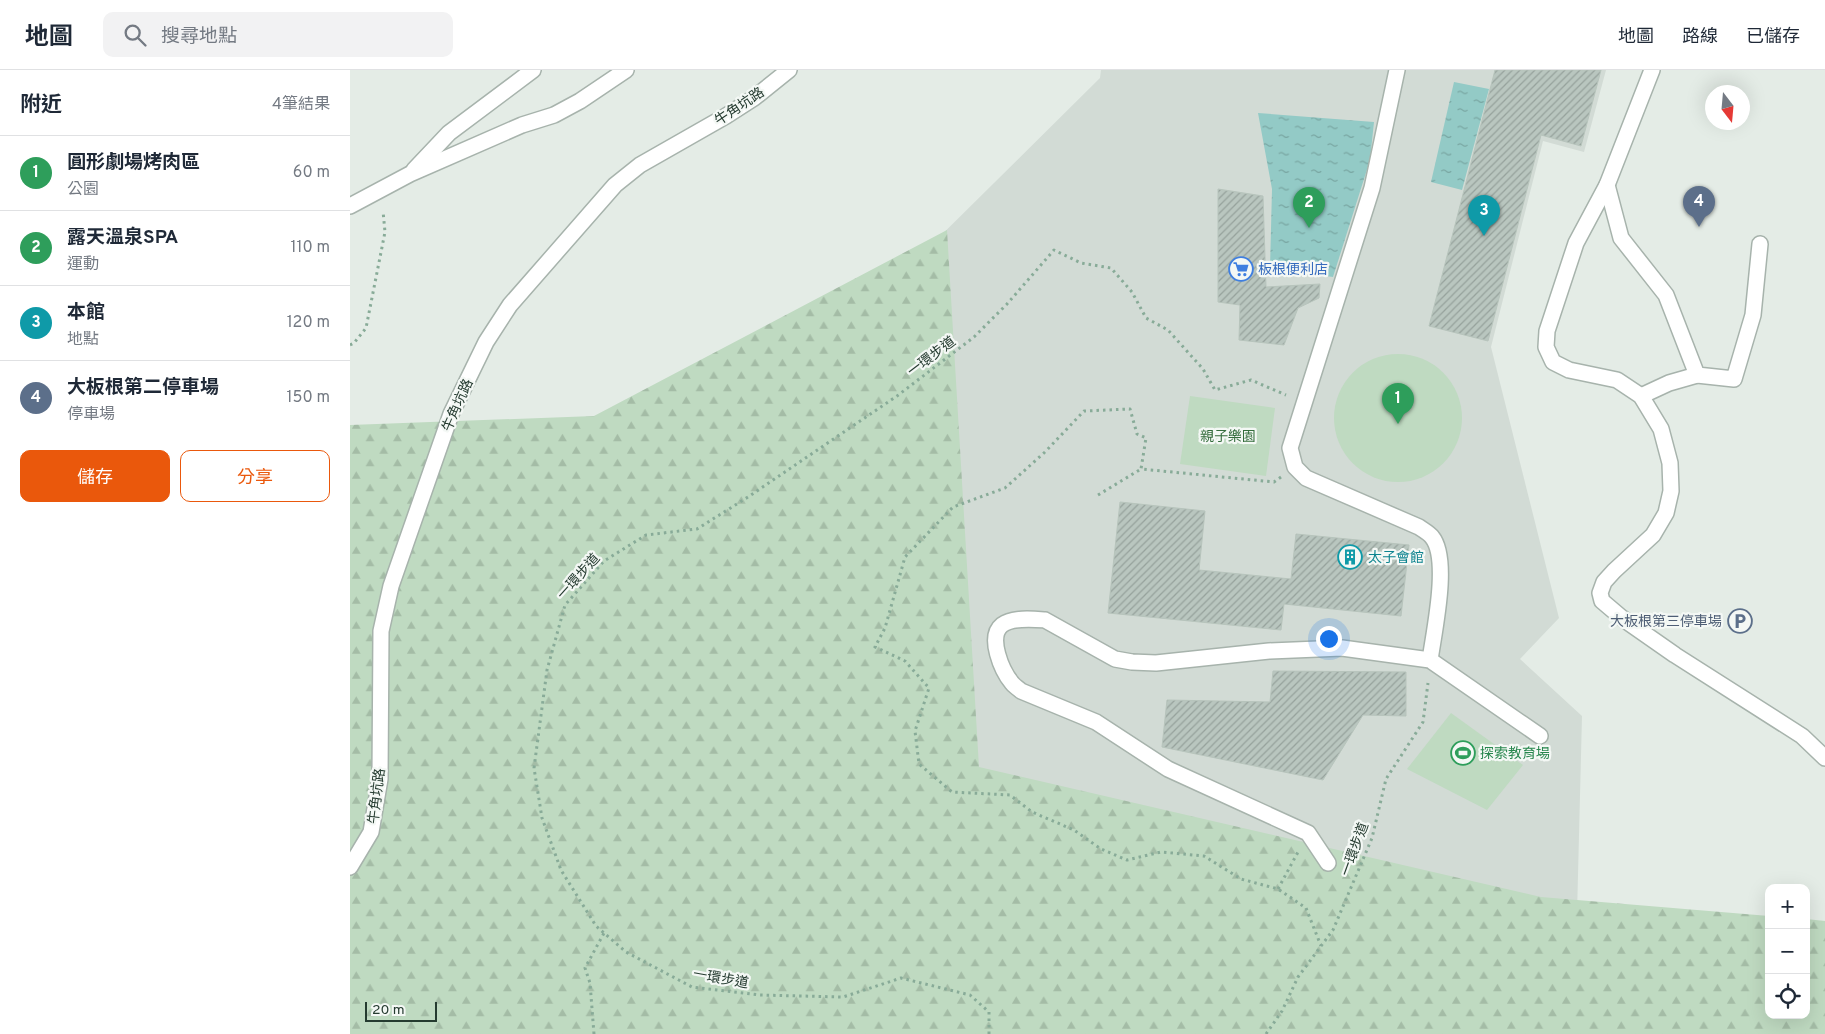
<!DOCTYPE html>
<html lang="zh-TW">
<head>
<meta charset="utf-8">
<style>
	:root { --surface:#fff; --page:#f2f2f3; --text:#1f2937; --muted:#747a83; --line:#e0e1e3; --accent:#ea580c }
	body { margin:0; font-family:Overpass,"Noto Sans TC",sans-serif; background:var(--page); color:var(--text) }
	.controls { position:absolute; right:15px; bottom:15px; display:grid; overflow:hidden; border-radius:10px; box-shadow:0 5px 20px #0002 }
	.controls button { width:45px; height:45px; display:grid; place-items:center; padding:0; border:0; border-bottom:1px solid var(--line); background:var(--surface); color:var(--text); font:25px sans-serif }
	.compass { position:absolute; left:1355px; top:15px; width:45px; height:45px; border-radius:50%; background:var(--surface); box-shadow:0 5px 20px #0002; rotate:164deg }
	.scale { position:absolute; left:15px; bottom:12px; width:72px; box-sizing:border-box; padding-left:5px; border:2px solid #253b30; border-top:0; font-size:14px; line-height:18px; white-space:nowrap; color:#253b30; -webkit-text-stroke:4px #f4f8f5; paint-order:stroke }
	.you { position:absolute; left:978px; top:568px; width:18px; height:18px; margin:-12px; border:4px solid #fff; border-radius:50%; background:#1a73e8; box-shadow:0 0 0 8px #1a73e833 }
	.badge { display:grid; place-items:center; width:32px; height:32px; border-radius:50%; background:var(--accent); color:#fff; font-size:16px; font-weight:700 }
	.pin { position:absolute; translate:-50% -41px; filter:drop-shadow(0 1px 2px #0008) }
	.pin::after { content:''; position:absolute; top:26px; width:18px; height:15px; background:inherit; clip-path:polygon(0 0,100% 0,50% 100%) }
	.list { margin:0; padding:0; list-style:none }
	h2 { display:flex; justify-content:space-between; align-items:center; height:65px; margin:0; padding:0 20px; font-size:21px }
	h2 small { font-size:16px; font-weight:400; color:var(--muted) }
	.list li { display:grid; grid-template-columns:32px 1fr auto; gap:15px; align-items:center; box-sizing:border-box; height:75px; padding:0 20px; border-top:1px solid var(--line) }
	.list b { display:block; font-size:19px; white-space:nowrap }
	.list p { margin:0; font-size:16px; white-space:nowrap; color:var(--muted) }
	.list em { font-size:16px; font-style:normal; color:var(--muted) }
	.actions { display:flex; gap:10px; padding:15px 20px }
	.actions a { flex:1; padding:11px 0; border:1px solid var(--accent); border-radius:10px; text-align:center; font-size:18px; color:var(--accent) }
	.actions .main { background:var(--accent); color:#fff }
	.icon { flex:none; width:28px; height:28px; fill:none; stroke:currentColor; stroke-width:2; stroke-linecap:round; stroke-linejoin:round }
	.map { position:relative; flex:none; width:1475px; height:964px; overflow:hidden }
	header { display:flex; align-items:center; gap:30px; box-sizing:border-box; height:70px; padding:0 25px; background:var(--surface); border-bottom:1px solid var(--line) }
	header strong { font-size:24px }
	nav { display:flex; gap:28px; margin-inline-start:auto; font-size:18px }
	.search { width:350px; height:45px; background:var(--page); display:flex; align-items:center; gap:12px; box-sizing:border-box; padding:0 18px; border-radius:10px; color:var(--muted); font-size:19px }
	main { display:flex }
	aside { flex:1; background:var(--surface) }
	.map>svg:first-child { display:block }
	.built { fill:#d2dbd5 }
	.green { fill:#bfdac1 }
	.forest { fill:url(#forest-firs) }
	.water { fill:url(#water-ripples) }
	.building { fill:url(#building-hatch); stroke:#b7c4bc }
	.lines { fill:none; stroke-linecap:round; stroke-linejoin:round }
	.minor-casing { stroke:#a7b3ac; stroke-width:18 }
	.path { stroke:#88ab98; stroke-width:3; stroke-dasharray:2.5 4; stroke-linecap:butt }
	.minor { stroke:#fff; stroke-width:15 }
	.labels { text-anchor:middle; stroke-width:4.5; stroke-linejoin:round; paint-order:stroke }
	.street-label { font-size:14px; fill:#253b30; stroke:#f4f8f5 }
	.shop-label { font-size:14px; fill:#366cbe; stroke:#f4f8f5; text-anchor:start }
	.park-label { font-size:14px; fill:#356d3d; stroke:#f4f8f5 }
	.culture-label { font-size:14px; fill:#0d838f; stroke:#f4f8f5; text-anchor:start }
	.service-label { font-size:14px; fill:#4e5e75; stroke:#f4f8f5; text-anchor:end }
	.leisure-label { font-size:14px; fill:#27864d; stroke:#f4f8f5; text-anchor:start }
</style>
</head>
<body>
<header>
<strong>地圖</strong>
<div class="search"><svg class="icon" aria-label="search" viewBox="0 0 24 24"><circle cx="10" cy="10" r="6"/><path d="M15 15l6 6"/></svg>搜尋地點</div>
<nav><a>地圖</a><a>路線</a><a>已儲存</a></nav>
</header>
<main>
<aside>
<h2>附近<small>4筆結果</small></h2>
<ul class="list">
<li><span class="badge" style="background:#2e9e5b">1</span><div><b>圓形劇場烤肉區</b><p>公園</p></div><em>60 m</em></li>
<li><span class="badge" style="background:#2e9e5b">2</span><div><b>露天溫泉SPA</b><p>運動</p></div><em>110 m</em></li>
<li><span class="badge" style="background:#0f9aa8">3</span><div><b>本館</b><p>地點</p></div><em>120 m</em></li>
<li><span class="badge" style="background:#5c6f8a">4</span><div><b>大板根第二停車場</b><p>停車場</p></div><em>150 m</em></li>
</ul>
<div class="actions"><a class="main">儲存</a><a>分享</a></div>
</aside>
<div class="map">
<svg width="1475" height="964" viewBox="0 0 1475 964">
	<defs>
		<pattern id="forest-firs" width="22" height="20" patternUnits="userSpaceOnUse" patternTransform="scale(1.25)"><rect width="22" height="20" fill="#bfdac1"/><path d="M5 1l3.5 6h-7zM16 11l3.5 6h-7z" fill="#a4bca6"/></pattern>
		<pattern id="water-ripples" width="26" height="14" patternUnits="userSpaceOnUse" patternTransform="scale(1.25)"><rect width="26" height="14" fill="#93cac6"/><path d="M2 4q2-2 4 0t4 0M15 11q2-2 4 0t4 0" fill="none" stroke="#78a5a1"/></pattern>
		<pattern id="building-hatch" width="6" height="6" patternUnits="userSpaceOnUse" patternTransform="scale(1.25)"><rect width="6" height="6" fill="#b9c6bf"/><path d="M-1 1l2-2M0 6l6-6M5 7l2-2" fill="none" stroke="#96a29c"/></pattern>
	</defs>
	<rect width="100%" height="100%" fill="#e4ece6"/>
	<!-- built -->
	<polygon class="built" points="751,0 1256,0 1234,82 1193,71 1141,277 1209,548 1170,589 1232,646 1224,964 65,964 452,303 750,8"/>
	<!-- green -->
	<g class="green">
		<circle cx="1048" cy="348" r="64"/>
		<polygon points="840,326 925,338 916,406 830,394"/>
		<polygon points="1101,643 1173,695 1137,740 1057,699"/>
	</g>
	<!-- forest -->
	<polygon class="forest" points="597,160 629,697 1191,827 1419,846 1419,945 1456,945 1456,849 1475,851 1475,964 0,964 0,355 244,346"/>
	<!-- water -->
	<g class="water">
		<polygon points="1104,12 1139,19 1112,120 1081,112"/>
		<polygon points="908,43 1024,52 1020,90 983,207 920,198 922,119"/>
	</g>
	<!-- building -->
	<g class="building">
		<polygon points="1145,0 1251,0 1231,76 1191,65 1138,271 1079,256"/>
		<polygon points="868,119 913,126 916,217 970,214 969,228 948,238 934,275 889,270 890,235 868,232"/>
		<polygon points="770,432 855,441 849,500 941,509 946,464 1059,475 1051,546 934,534 931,560 758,543"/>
		<polygon points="923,601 1056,602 1056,646 1013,645 973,710 812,677 817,630 920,632"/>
	</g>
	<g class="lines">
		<!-- minor casing -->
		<g class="minor-casing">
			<g id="minor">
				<path d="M 1047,0 L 1022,118 L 940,378 L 945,397 L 956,408 L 1069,457 C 1073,460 1079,463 1082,467 C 1100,489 1084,561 1080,590"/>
				<polyline points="1302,0 1257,115 1226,173 1197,261 1196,277 1203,292 1219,300 1267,310 1291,326 1311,359 1320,393 1321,421 1316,443 1303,465 1264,501 1254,512 1250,523 1252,531 1272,548 1325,585 1452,666 1475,688"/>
				<polyline points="64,100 99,63 183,0"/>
				<polyline points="1257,115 1271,168 1316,225 1347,305 1384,309 1403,245 1410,174"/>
				<polyline points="0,136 60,104 172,55 204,45 230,31 276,0"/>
				<polyline points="1291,326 1319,313 1347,305"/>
				<path d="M 978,793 L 958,763 L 818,699 L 746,652 L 671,621 C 668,618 664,616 662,613 C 652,601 637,567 652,555 C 663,547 683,549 695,550 L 765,589 L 782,592 L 806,593 L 919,581 L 992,578 L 1080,590 L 1190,666"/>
				<polyline points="0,797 21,762 30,709 31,561 41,516 101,344 136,272 160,235 265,115 290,95 376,46 404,28 439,0"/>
			</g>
		</g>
		<!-- path -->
		<g class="path">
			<polyline points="0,275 4,273 16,258 35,162 33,141"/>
			<polyline points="931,407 924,412 791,399 796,368 787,364 780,339 734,341 695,382 655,418 603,437 555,487 535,558 525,577 555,591 579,618 565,661 569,694 602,722 660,725 682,742 724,760 751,779 777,790 811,782 854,786 891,809 928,819 956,838 971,876"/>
			<polyline points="748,425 791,399"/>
			<polyline points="928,819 948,782"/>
			<polyline points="244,964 240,913 235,898 254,863"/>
			<polyline points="639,964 639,942 620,925 551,908 493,927 410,925 342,917 276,882 246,856 211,800 192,748 184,698 197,600 215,535 254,491 296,465 347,459 398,427 547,326 624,267 657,234 704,180 731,193 761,198 782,222 796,248 818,260 853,299 865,320 901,310 936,325"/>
			<polyline points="916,964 932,941 948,907 983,860 1022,768 1036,709 1073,652 1078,613"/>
		</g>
		<!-- minor -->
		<use href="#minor" class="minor"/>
	</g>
	<!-- icons -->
	<defs>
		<g id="supermarket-ring" transform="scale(1.25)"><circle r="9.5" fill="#f4f8f5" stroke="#3f7fe0" stroke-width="1.5"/><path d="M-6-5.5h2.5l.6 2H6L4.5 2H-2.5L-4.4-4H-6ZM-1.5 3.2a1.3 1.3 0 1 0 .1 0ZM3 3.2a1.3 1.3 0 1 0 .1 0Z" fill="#3f7fe0"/></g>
		<g id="building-ring" transform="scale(1.25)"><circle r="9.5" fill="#f4f8f5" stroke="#0f9aa8" stroke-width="1.5"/><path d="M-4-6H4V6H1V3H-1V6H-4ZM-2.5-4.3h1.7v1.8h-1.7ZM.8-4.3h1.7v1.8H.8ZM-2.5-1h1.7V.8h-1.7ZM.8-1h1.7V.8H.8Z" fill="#0f9aa8"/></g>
		<g id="parking-ring" transform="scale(1.25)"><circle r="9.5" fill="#f4f8f5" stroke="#5c6f8a" stroke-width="1.5"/><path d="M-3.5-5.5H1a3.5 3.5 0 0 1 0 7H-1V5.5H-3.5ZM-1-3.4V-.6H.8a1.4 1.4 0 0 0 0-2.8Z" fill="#5c6f8a"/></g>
		<g id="stadium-ring" transform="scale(1.25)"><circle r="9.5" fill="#f4f8f5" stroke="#2e9e5b" stroke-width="1.5"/><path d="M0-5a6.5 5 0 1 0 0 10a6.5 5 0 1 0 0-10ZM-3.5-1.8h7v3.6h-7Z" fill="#2e9e5b"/></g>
	</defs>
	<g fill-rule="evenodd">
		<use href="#supermarket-ring" x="891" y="199"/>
		<use href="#building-ring" x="1000" y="487"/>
		<use href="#parking-ring" x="1390" y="551"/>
		<use href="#stadium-ring" x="1113" y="683"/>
	</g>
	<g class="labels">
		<!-- street labels -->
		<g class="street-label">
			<text transform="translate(389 36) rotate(-34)" y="5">牛角坑路</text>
			<text transform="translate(581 286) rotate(-37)" y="5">一環步道</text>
			<text transform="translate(107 335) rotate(-66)" y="5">牛角坑路</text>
			<text transform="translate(228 506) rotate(-48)" y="5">一環步道</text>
			<text transform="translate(26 726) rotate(-83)" y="5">牛角坑路</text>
			<text transform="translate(1004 779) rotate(-70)" y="5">一環步道</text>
			<text transform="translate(371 908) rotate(10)" y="5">一環步道</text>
		</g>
		<!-- shop labels -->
		<g class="shop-label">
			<text x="908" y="204">板根便利店</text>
		</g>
		<!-- park labels -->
		<g class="park-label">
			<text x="878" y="371">親子樂園</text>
		</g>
		<!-- culture labels -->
		<g class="culture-label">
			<text x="1018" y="492">太子會館</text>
		</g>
		<!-- service labels -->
		<g class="service-label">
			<text x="1372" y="556">大板根第三停車場</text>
		</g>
		<!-- leisure labels -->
		<g class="leisure-label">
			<text x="1130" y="688">探索教育場</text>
		</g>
	</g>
</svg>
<div class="controls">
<button>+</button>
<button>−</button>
<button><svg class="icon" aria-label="locate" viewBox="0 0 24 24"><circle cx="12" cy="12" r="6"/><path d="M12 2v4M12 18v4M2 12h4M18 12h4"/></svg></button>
</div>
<svg class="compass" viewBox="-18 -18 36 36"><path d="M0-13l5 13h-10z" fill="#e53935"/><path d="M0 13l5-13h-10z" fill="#747a83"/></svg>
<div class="scale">20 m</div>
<div class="you"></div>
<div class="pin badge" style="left:1048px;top:354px;background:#2e9e5b">1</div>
<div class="pin badge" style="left:959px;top:158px;background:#2e9e5b">2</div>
<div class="pin badge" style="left:1134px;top:166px;background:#0f9aa8">3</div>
<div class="pin badge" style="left:1349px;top:157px;background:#5c6f8a">4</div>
</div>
</main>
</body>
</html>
